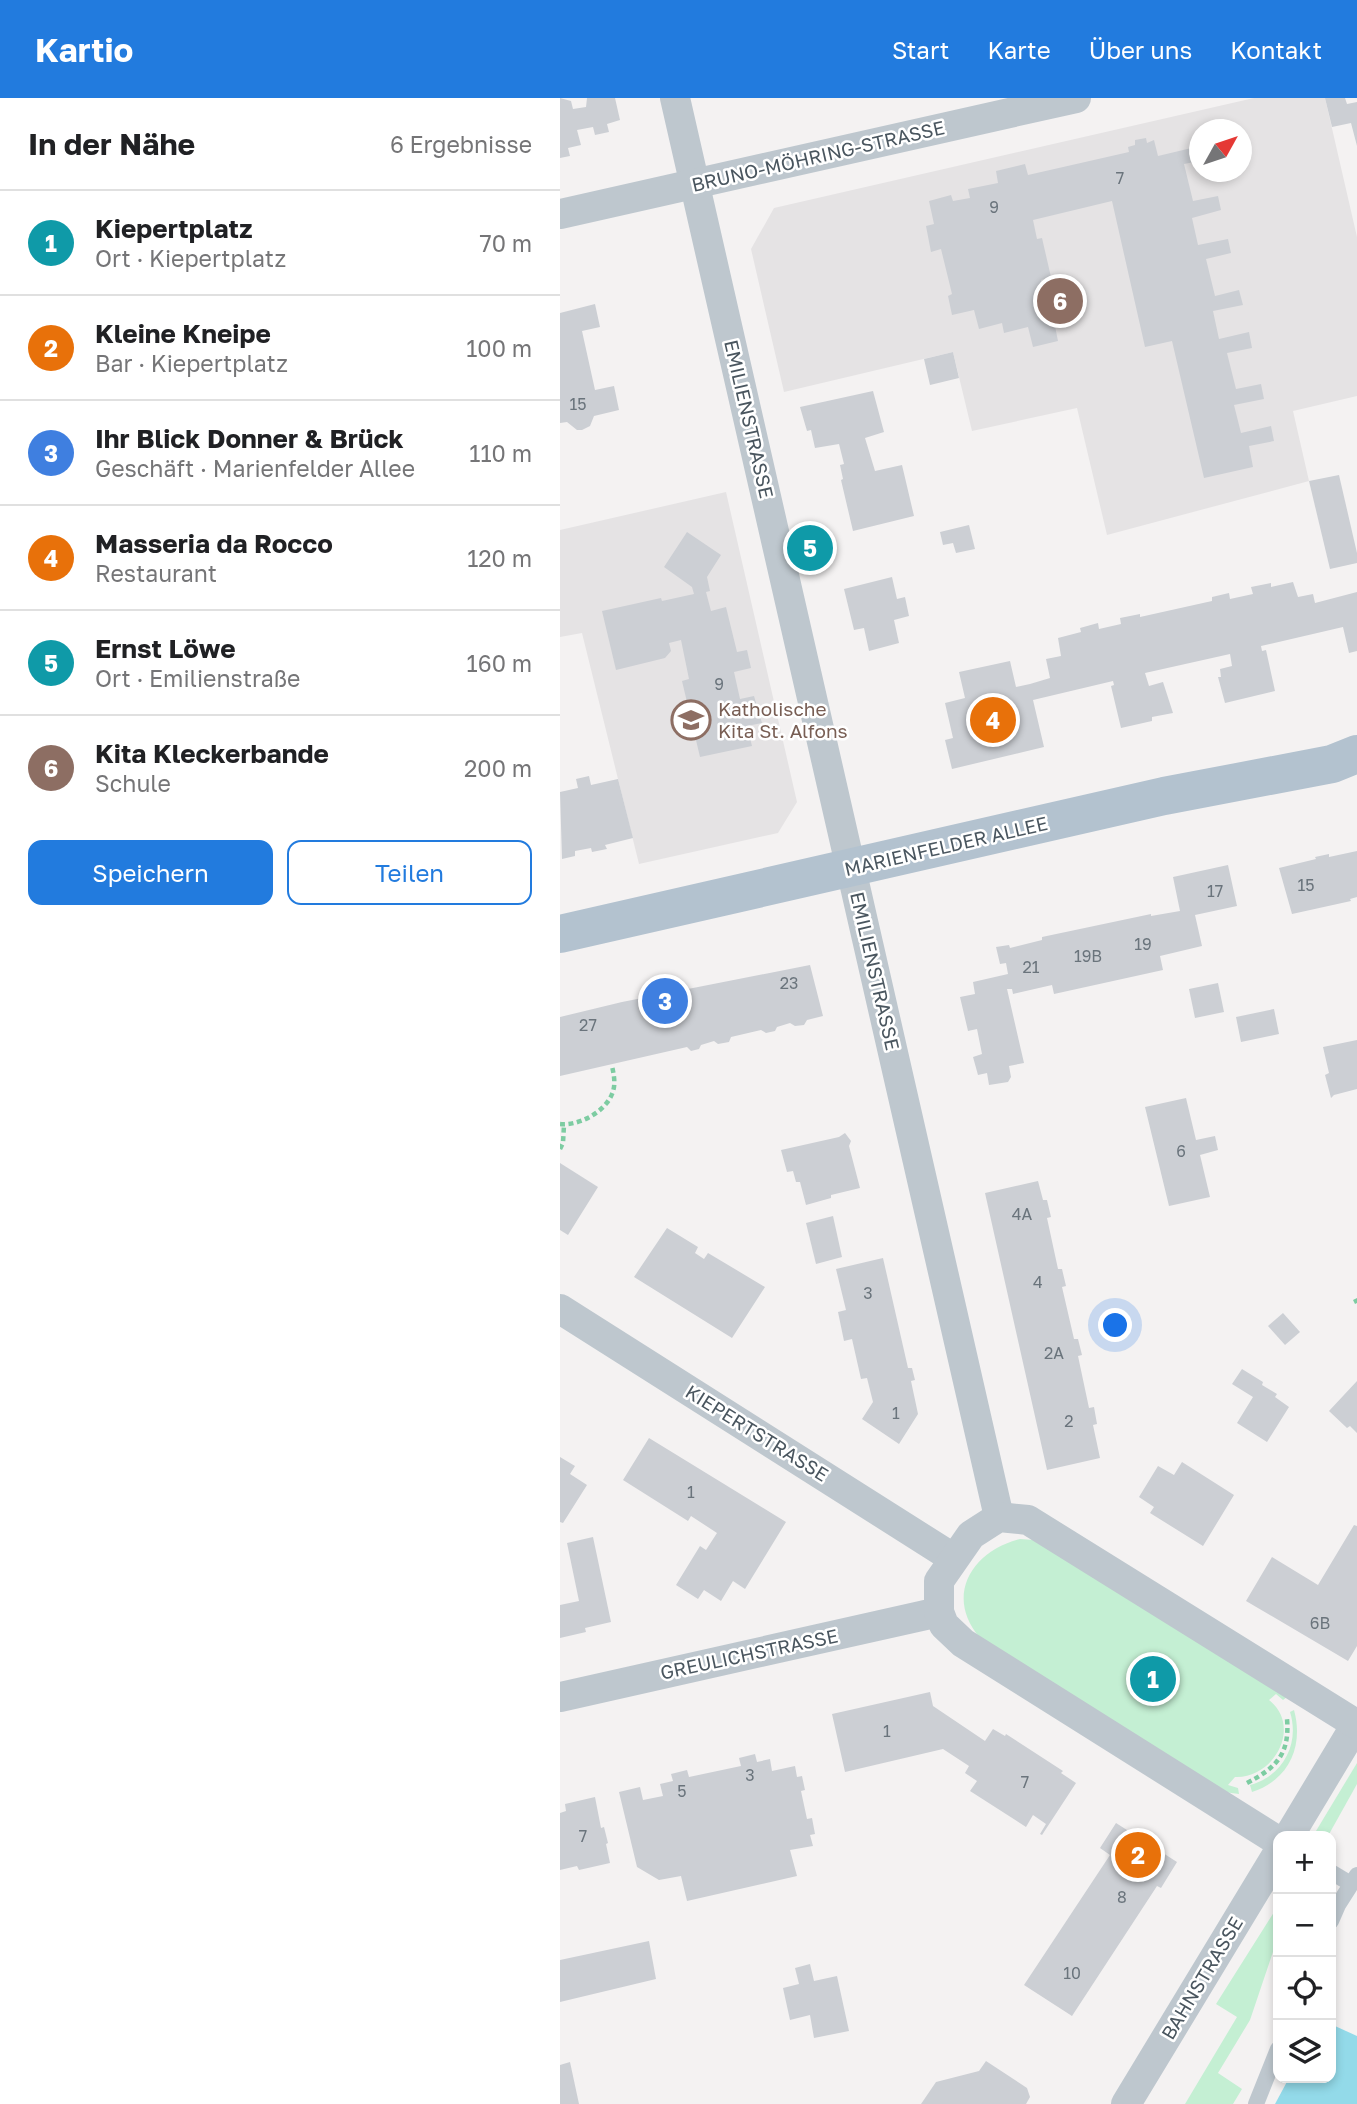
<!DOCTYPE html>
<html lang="de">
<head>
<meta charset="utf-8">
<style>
	:root { --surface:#fff; --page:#f6f6f6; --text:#202124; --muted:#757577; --line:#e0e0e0; --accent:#227bde }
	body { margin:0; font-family:"Golos Text",sans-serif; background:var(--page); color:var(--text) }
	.controls { position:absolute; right:21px; bottom:21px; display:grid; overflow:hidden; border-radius:14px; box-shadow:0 4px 10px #0003 }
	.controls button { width:63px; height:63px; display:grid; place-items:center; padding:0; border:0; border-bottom:2px solid var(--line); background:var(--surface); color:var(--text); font:35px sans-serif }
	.compass { position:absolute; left:629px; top:21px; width:63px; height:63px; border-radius:50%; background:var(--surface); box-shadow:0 4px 10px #0003; rotate:50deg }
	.you { position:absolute; left:556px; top:1228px; width:24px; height:24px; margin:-18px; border:5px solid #fff; border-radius:50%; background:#1a73e8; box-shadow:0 0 0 10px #1a73e833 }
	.badge { display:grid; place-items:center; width:46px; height:46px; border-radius:50%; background:var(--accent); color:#fff; font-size:23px; font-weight:700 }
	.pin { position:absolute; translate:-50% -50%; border:4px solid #fff; box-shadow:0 2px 7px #0006 }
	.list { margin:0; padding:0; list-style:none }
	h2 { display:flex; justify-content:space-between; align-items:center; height:91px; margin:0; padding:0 28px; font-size:30px }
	h2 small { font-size:23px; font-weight:400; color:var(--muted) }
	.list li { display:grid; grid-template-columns:46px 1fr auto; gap:21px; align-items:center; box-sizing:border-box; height:105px; padding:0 28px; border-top:2px solid var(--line) }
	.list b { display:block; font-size:26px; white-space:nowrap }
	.list p { margin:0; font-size:23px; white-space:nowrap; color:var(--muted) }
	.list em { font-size:23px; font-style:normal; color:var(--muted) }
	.actions { display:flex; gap:14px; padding:21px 28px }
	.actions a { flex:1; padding:16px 0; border:2px solid var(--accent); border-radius:14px; text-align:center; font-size:24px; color:var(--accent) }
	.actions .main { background:var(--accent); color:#fff }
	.icon { flex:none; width:38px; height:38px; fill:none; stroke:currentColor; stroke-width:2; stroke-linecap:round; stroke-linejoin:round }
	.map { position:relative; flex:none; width:797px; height:2006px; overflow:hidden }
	header { display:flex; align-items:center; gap:42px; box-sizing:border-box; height:98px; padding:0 35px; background:var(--accent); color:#fff }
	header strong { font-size:33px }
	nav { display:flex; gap:38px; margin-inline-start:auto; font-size:24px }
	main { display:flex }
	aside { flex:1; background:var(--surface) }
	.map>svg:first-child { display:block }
	.education { fill:#e5e3e4; fill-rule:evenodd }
	.green { fill:#c4efd3 }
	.water { fill:#93dae9 }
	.building { fill:#cccfd4 }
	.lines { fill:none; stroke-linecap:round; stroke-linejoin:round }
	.path { stroke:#7dcca2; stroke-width:4.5; stroke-dasharray:5 3.5; stroke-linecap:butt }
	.lane { stroke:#bec7ce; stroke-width:16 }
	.street { stroke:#bec7ce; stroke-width:30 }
	.primary { stroke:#b3c2cf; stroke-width:38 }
	.labels { text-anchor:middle; stroke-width:5; stroke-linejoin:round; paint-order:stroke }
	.number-label { font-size:16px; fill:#6a747c }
	.street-label { font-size:19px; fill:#4a565f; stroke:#fff }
	.education-label { font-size:19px; fill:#785e54; stroke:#fff; text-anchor:start }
</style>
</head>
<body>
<header>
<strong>Kartio</strong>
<nav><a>Start</a><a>Karte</a><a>Über uns</a><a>Kontakt</a></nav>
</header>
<main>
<aside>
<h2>In der Nähe<small>6 Ergebnisse</small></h2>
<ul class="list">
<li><span class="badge" style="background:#0f9aa8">1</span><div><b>Kiepertplatz</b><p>Ort · Kiepertplatz</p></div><em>70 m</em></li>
<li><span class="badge" style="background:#e8710a">2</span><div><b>Kleine Kneipe</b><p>Bar · Kiepertplatz</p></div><em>100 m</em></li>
<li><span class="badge" style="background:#3f7fe0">3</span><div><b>Ihr Blick Donner &amp; Brück</b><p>Geschäft · Marienfelder Allee</p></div><em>110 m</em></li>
<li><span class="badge" style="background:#e8710a">4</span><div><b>Masseria da Rocco</b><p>Restaurant</p></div><em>120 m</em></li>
<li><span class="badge" style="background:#0f9aa8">5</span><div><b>Ernst Löwe</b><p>Ort · Emilienstraße</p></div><em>160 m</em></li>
<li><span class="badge" style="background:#8d6e63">6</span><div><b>Kita Kleckerbande</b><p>Schule</p></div><em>200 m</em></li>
</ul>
<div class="actions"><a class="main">Speichern</a><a>Teilen</a></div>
</aside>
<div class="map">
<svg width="797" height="2006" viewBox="0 0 797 2006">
	<rect width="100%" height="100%" fill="#f4f2f2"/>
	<!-- education -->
	<g class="education">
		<path d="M 694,0 L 765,0 L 797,139 L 797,298 L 733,313 L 749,383 L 547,437 L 517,310 L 412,333 L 393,254 L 224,294 L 191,151 L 214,110 ZM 640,32 L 682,32 L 682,74 L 640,74 Z"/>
		<polygon points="166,394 237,704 218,735 79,766 22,535 0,539 0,432"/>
	</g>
	<!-- green -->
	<g class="green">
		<path d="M 460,1441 L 474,1442 L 727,1599 L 723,1602 L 716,1596 L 709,1602 C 743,1629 713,1681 675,1679 L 668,1687 L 678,1690 L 679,1696 L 664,1694 L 420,1540 C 384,1498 412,1453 460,1441 Z"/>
		<path d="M 734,1612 C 744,1648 729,1682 692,1694 L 690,1687 C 723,1678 740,1646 730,1614 Z"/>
		<polygon points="797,1665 797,1686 768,1738 753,1738"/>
		<polygon points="716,1811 718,1812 718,1839 690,1922 658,1975 682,1991 673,2006 625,2006 677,1919 656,1906"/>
	</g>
	<!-- water -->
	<polygon class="water" points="775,1928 797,1938 797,2006 715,2006 729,1980 771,1980 771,1929"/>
	<!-- building -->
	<g class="building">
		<polygon points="0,0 11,3 13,11 26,9 27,0 55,0 60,22 47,26 49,34 35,37 33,29 17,32 21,47 8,50 10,58 0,60"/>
		<polygon points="765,0 785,0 787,6 797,4 797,48 791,25 772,29"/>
		<polygon points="586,40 587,45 594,42 598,58 640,48 640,63 624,66 633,103 658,98 661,112 632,120 638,147 668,141 671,155 646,161 655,198 679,192 683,207 653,213 659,241 689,234 692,250 667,255 676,291 701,286 704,301 674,307 681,335 711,328 714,343 689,348 693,369 644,380 612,243 585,249 552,103 473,122 477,141 482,140 491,179 481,182 487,204 490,203 498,243 473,249 468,229 444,235 442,225 419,231 414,212 392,217 388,198 392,196 381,151 371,154 366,128 374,126 369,103 391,97 393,103 410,100 408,91 438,85 436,73 465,66 468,77 569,54 568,49 575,47 575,42"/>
		<polygon points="35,206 40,229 22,233 35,292 54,288 59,312 34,318 30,328 22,332 17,332 7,324 0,325 0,215"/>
		<polygon points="393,254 399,280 370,287 364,261"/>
		<polygon points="313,293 324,334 305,340 315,373 342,367 354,418 293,433 281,382 283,381 280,367 284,366 279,346 255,350 251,332 247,333 240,309"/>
		<polygon points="779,377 797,455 797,465 770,471 749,383"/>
		<polygon points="409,427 415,451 396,455 393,445 383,447 380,434"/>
		<polygon points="127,434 161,457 147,479 150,493 146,494 151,513 166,509 177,554 187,552 191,570 174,574 180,601 194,598 202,625 187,628 192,648 140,659 122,583 129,581 121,542 109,545 111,553 105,560 56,572 42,513 101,500 102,503 134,496 132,489 104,469"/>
		<polygon points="332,479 337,501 345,499 349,518 334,522 339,545 309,553 304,530 294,532 284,491"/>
		<polygon points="733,484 738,499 753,496 755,505 797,494 797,553 789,555 783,529 701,548 702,553 706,552 715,593 665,605 658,579 661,579 660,571 672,568 670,556 585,575 589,588 603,584 613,615 592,619 592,623 561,630 551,588 554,587 553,583 473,602 484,649 392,671 385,642 393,640 385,605 405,600 399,574 450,563 456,589 470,586 490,580 486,561 501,558 498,540 521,534 520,530 538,525 539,531 561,526 560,520 580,516 580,519 652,503 652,499 669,495 670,501 693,496 691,489 711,485 711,489"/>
		<polygon points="29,678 31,687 58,681 73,740 45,747 47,751 32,754 31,750 15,753 15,758 2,761 0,694 18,690 16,681"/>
		<polygon points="797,753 797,799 790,801 791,803 732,816 719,770 756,761 755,759 769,756 769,759"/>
		<polygon points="668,767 677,808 635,817 642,848 600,858 603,872 494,896 492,887 453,896 452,891 447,891 464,965 449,968 451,979 448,984 429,987 427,975 418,977 413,959 422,956 417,931 408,933 400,899 415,896 413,884 448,876 446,865 440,866 436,849 449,847 450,850 482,842 482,839 591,816 591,818 620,813 613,779"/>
		<polygon points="250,867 263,918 247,922 244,927 235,928 230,925 217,929 215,933 206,935 201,932 171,939 169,944 158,946 154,943 141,947 139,951 131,953 127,949 0,978 0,919 62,904"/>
		<polygon points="658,885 664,914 635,920 629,891"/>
		<polygon points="714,911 719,936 681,944 676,919"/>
		<polygon points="797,942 797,991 774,997 771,1000 765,977 769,975 763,949"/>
		<polygon points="626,1000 636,1042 655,1038 658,1052 640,1057 650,1099 609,1108 585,1009"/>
		<polygon points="285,1035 291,1043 289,1048 300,1090 271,1097 271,1100 246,1107 240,1084 236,1084 233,1073 227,1074 221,1052 279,1039"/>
		<polygon points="0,1065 38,1089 8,1137 0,1132"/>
		<polygon points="478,1083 483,1102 487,1102 491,1119 487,1120 498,1171 502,1171 506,1188 502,1189 514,1241 518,1241 522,1257 518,1258 529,1310 534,1309 537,1326 533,1327 540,1360 487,1372 425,1095"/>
		<polygon points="273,1118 282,1159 256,1166 246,1125"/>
		<polygon points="107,1130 138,1149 135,1155 144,1161 148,1155 205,1189 172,1240 74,1179"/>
		<polygon points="323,1160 348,1270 352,1270 355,1282 351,1283 358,1316 339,1346 302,1321 313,1304 307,1280 301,1281 292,1241 284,1243 278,1214 286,1212 276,1171"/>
		<polygon points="723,1215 740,1234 725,1247 708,1228"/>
		<polygon points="682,1271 703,1284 702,1287 717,1296 715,1299 729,1309 707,1344 677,1325 693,1299 672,1286"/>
		<polygon points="797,1283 797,1335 790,1328 787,1330 769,1313"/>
		<polygon points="89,1340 226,1424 185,1491 173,1483 161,1503 144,1492 138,1501 116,1487 140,1448 146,1452 157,1435 131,1418 128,1423 63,1382"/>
		<polygon points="0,1359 15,1368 10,1376 27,1387 3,1425 0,1424"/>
		<polygon points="622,1364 674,1397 643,1448 590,1415 594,1409 579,1399 598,1368 614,1377"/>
		<polygon points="794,1427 797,1428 797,1548 788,1563 686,1503 712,1459 758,1487"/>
		<polygon points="33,1439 51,1524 25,1530 26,1534 0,1540 0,1507 19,1503 7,1445"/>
		<polygon points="370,1594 373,1608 425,1643 433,1631 445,1638 446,1636 503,1673 501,1675 516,1685 482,1737 480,1736 486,1726 473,1717 466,1729 410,1693 417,1683 405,1675 409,1668 383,1651 285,1674 272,1616"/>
		<polygon points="195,1656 197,1664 210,1661 212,1673 235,1668 237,1679 242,1678 245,1692 241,1693 247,1721 252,1720 255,1736 250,1737 253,1748 230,1752 237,1778 127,1803 121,1778 99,1782 77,1769 59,1694 80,1689 83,1702 103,1698 100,1686 113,1683 111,1676 127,1672 129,1679 181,1668 179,1660"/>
		<polygon points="35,1699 41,1730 44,1729 48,1745 46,1746 50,1765 19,1772 17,1768 0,1772 0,1715 6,1713 5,1706"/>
		<polygon points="556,1725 617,1764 601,1790 597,1788 512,1918 464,1887 550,1757 540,1750"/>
		<polygon points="89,1843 96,1881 0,1904 0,1862"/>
		<polygon points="250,1866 254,1883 277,1878 289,1933 254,1940 250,1917 230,1922 223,1890 239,1886 235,1870"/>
		<polygon points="426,1963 467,1990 470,1999 466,2006 361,2006 376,1984 419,1973"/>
		<polygon points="10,1964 19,2006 0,2006 0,1967"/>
	</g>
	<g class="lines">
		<!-- path -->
		<g class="path">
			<path d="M 0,1026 C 19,1028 45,1014 52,996 C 56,987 54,977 52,968"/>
			<polyline points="0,1051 3,1045 4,1027"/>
			<polyline points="795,1201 797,1205"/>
			<path d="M 687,1685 C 716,1670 730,1656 727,1621"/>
		</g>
		<!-- lane -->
		<g class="lane">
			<polyline points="771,1774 791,1786"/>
			<polyline points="771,1823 778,1807 797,1777"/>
			<polyline points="696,2006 718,1951"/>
		</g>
		<!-- street -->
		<g class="street">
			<polyline points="115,0 439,1419"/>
			<polyline points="0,116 516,0"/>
			<polyline points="0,1211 393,1460"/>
			<polyline points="0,1599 379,1514"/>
			<polyline points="729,1738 797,1625"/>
			<polyline points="718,1743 403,1545 384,1527 379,1514 379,1483 411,1437 439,1419 468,1422 796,1626"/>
			<polyline points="566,2006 718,1755"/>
		</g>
		<!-- primary -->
		<polyline class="primary" points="0,836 604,698 772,666 797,656"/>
	</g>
	<!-- icons -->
	<defs>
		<g id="school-ring" transform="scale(2.0125)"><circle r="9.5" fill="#fff" stroke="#8d6e63" stroke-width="1.5"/><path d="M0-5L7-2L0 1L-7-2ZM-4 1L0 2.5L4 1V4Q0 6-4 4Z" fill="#8d6e63"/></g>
	</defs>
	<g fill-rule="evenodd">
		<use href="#school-ring" x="131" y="622"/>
	</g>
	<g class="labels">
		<!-- number labels -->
		<g class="number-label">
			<text x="560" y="86">7</text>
			<text x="434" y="115">9</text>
			<text x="18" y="312">15</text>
			<text x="159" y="592">9</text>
			<text x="746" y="793">15</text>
			<text x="655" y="799">17</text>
			<text x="583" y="852">19</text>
			<text x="528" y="864">19B</text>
			<text x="471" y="875">21</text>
			<text x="229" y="891">23</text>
			<text x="28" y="933">27</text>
			<text x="621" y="1059">6</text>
			<text x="462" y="1122">4A</text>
			<text x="478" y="1190">4</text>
			<text x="308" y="1201">3</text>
			<text x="494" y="1261">2A</text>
			<text x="336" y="1321">1</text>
			<text x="509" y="1329">2</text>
			<text x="131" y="1400">1</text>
			<text x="760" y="1531">6B</text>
			<text x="327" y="1639">1</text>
			<text x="190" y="1683">3</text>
			<text x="465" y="1690">7</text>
			<text x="122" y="1699">5</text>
			<text x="23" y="1744">7</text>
			<text x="562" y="1805">8</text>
			<text x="512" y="1881">10</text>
		</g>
		<!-- street labels -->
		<g class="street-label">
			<text transform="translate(258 58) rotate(-13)" y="7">BRUNO-MÖHRING-STRASSE</text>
			<text transform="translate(189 321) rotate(77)" y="7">EMILIENSTRASSE</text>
			<text transform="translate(386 748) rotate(-13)" y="7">MARIENFELDER ALLEE</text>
			<text transform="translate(315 873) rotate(77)" y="7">EMILIENSTRASSE</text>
			<text transform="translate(197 1335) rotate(32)" y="7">KIEPERTSTRASSE</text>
			<text transform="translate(189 1556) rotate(-12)" y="7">GREULICHSTRASSE</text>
			<text transform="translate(642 1880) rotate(-59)" y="7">BAHNSTRASSE</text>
		</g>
		<!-- education labels -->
		<g class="education-label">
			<text x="158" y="618">Katholische<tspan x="158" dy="22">Kita St. Alfons</tspan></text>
		</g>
	</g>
</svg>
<div class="controls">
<button>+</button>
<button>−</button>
<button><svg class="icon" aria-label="locate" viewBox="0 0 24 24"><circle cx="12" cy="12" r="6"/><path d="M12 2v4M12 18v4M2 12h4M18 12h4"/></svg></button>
<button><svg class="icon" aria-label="layers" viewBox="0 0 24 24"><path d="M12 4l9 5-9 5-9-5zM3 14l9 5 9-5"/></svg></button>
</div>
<svg class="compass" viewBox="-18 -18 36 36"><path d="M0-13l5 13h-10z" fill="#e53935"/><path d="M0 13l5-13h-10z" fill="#757577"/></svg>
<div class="you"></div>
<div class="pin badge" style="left:593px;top:1581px;background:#0f9aa8">1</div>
<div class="pin badge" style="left:578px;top:1757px;background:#e8710a">2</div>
<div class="pin badge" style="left:105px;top:903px;background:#3f7fe0">3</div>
<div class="pin badge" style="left:433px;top:622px;background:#e8710a">4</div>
<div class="pin badge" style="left:250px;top:450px;background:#0f9aa8">5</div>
<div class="pin badge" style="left:500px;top:203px;background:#8d6e63">6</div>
</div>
</main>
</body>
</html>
